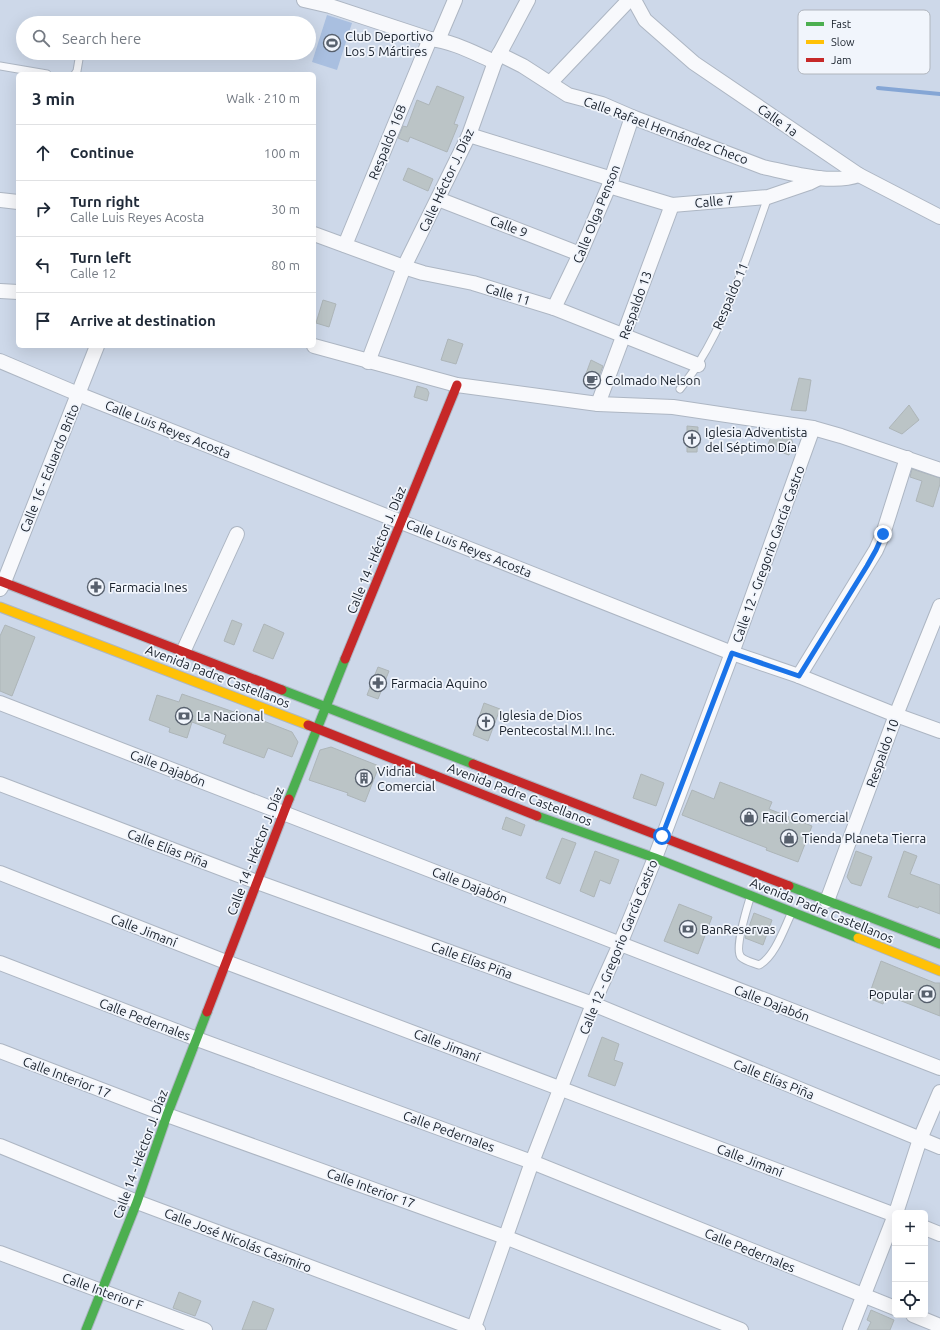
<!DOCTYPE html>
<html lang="en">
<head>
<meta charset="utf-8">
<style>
	:root { --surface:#fff; --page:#f2f2f3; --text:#1f2937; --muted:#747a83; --line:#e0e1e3 }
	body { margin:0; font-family:Ubuntu,sans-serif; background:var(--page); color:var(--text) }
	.controls { position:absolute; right:12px; bottom:12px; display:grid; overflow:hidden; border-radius:6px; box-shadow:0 4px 16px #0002 }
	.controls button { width:36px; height:36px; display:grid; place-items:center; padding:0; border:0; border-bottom:1px solid var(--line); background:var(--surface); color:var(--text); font:20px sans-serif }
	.stop { position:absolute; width:12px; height:12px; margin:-9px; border:3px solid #1a73e8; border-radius:50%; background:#fff }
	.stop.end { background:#1a73e8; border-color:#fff; box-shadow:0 1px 4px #0008 }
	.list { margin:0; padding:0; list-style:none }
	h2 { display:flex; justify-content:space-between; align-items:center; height:52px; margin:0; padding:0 16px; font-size:17px }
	h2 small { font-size:13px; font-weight:400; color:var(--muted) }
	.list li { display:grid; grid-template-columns:26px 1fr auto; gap:12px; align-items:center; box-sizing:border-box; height:56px; padding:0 16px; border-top:1px solid var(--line) }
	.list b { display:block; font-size:15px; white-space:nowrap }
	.list p { margin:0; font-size:13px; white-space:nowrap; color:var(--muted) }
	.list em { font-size:13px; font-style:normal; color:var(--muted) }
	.icon { flex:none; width:22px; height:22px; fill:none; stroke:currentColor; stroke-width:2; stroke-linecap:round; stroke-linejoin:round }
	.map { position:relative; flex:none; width:940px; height:1330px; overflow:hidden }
	.search { position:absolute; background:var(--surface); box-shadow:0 4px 16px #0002; left:16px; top:16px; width:300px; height:44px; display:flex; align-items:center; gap:10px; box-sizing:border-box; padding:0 14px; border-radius:22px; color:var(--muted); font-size:15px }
	.panel { position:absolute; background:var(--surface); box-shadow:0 4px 16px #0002; left:16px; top:72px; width:300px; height:276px; border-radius:6px }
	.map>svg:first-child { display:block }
	.green { fill:#a9bfe0 }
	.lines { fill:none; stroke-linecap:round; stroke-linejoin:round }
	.stream { stroke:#85a6d5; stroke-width:4 }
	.building { fill:#bbc4c6; stroke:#adb5b8 }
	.lane-casing { stroke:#adb6c3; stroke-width:9 }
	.street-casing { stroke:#adb6c3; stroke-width:16 }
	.fast-casing { stroke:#adb6c3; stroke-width:11 }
	.slow-casing { stroke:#adb6c3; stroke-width:11 }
	.jam-casing { stroke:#adb6c3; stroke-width:11 }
	.lane { stroke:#f8f9fc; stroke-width:7 }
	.street { stroke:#f8f9fc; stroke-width:14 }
	.fast { stroke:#4caf50; stroke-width:9 }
	.slow { stroke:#ffc107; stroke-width:9 }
	.jam { stroke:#c62828; stroke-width:9 }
	.route { stroke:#1a73e8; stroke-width:5 }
	.labels { text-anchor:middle; stroke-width:3.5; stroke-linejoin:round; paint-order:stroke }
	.poi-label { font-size:13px; fill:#171f2a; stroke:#f1f5fc; text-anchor:start }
	.street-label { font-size:13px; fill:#171f2a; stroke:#f1f5fc }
	.key { fill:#f1f5fc; stroke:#b0b5bd; stroke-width:1 }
	.key-label { font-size:11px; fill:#171f2a }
</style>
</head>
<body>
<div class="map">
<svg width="940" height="1330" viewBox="0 0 940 1330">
	<rect width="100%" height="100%" fill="#cdd8e9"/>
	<!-- green -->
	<polygon class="green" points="327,15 352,23 337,70 312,62"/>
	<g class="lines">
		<!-- stream -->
		<polyline class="stream" points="878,88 940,94"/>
	</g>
	<!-- building -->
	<g class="building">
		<polygon points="437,86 464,97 454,124 458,125 447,152 410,137 408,142 398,138 403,126 407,127 417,100 429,105"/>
		<polygon points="408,168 433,179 428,191 403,180"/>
		<polygon points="323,300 336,304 329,327 316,323"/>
		<polygon points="448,339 463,344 456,364 441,360"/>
		<polygon points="591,360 603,366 597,381 593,385 583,382"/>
		<polygon points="799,378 811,380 806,411 791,410"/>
		<polygon points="417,386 427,389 429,393 427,401 414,397"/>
		<polygon points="909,405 919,420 902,434 889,428"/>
		<polygon points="687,426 698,427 697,452 687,452"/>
		<polygon points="773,432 791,437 793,444 789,455 767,447"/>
		<polygon points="912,469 940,478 940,484 933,507 916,501 922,481 910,477"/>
		<polygon points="232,620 242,624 234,645 224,641"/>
		<polygon points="264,624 284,633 273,659 253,651"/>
		<polygon points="5,625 35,637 12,696 0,691 0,636"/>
		<polygon points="378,667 389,671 378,699 367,695"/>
		<polygon points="182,694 234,712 235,710 292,732 298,742 292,757 268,748 264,758 223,743 226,735 192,722 187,738 169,732 170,728 149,720 157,695 179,702"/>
		<polygon points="484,703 500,709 488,741 473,735"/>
		<polygon points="331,747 379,766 365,802 347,795 348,793 309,780 320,750"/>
		<polygon points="641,774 664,783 656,806 633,798"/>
		<polygon points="720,782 772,802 769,809 812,826 798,862 766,850 767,848 682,815 692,790 714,799"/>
		<polygon points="506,817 525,825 521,836 502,829"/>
		<polygon points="562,838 576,843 560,884 546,878"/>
		<polygon points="595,851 619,860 610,884 600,880 594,897 580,891"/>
		<polygon points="856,851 872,857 861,886 851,883 847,877"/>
		<polygon points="904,851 917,856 910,874 940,885 940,914 919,906 918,908 888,897"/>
		<polygon points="679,904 712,917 698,954 664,941"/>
		<polygon points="754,913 772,920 763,945 745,938"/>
		<polygon points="881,961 935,983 940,983 940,1016 886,995 883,1004 868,998"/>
		<polygon points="602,1037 619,1044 614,1060 623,1063 615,1086 588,1076"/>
		<polygon points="179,1292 201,1301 195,1316 173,1308"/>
		<polygon points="253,1301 274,1309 266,1330 242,1330"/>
		<polygon points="871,1310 894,1320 890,1330 867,1330 871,1322 867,1320"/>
	</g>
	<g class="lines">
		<!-- lane casing -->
		<g class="lane-casing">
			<g id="lane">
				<polyline points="0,66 47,74"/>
				<polyline points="75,74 77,71 80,53"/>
				<path d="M 680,389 C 686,381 693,373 698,364 C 730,313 748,253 768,197"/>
				<path d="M 750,898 C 747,908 734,950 741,957 C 745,961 754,963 759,965 C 774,958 784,929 791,914"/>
			</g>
		</g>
		<!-- street casing -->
		<g class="street-casing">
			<g id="street">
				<path d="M 304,0 L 330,6 L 430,39 C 452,41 474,53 495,62"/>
				<polyline points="634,0 645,20 694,63 859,175 940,217"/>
				<polyline points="438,40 455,0"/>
				<path d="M 499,54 L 523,66 L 568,95 L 602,104 L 632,117 L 763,167 C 791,173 831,185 859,175"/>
				<polyline points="550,83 629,0"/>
				<polyline points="469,135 612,179"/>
				<polyline points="609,186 672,205 768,197 809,183 819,178"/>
				<polyline points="438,199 580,254"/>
				<polyline points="0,200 18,202"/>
				<polyline points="314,234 404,267 423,273 473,283 554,308 698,365"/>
				<polyline points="345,245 430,39"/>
				<polyline points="0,291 18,292"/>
				<polyline points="554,308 580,254 609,186 632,117"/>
				<polyline points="314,346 457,385 598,404 673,407 813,428 841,436 940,470"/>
				<polyline points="0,361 78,394 732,653 799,676 896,715 940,731"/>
				<polyline points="368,362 404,267 469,135 495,62 528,0"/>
				<polyline points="598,404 672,205"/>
				<polyline points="0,589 4,582 97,346"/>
				<polyline points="183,652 237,534"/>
				<polyline points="799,676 876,550 883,534 907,458"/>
				<polyline points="0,703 940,1068"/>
				<polyline points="0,784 257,882 593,1004 940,1147"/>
				<polyline points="0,873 226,962 895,1215"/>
				<polyline points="827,901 896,715 940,606"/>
				<polyline points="0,963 197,1039 532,1162 895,1308"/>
				<polyline points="0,1051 167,1115 505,1237 741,1330"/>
				<polyline points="0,1146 137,1202 478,1330"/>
				<polyline points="896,1213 920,1139 940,1092"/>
				<polyline points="925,1228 940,1234"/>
				<polyline points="0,1253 205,1330"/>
				<polyline points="913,1315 940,1326"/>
				<polyline points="473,1330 532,1162 593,1004 620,944 655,858 732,653 813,428"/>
				<polyline points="850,1330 895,1215"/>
			</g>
		</g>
		<!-- fast casing -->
		<g class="fast-casing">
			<g id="fast">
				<polyline points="282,690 473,764"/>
				<polyline points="289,799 345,659"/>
				<polyline points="537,816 655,858 858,938"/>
				<polyline points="789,886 940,944"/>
				<polyline points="86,1330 137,1202 167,1115 207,1012"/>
			</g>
		</g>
		<!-- slow casing -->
		<g class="slow-casing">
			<g id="slow">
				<polyline points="0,607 308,725"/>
				<polyline points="858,938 940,971"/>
			</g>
		</g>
		<!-- jam casing -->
		<g class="jam-casing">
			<g id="jam">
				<polyline points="0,581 282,690"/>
				<polyline points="345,659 457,385"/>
				<polyline points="308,725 537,816"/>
				<polyline points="473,764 789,886"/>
				<polyline points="207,1012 289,799"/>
			</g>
		</g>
		<!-- lane -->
		<use href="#lane" class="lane"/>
		<!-- street -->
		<use href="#street" class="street"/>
		<!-- fast -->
		<use href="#fast" class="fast"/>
		<!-- slow -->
		<use href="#slow" class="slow"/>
		<!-- jam -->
		<use href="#jam" class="jam"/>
	</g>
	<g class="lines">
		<!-- route -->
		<polyline class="route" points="662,836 732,653 799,676 867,566 876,550 883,534"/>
	</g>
	<!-- icons -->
	<defs>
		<g id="stadium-ring" transform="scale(0.9)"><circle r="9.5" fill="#f1f5fc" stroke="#57606d" stroke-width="1.5"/><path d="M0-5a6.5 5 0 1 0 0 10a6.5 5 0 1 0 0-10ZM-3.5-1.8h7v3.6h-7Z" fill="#57606d"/></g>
		<g id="cafe-ring" transform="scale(0.9)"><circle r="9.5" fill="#f1f5fc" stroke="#57606d" stroke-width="1.5"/><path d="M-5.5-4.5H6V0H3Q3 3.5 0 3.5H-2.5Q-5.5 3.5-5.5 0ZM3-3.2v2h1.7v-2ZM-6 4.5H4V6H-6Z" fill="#57606d"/></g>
		<g id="church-ring" transform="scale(0.9)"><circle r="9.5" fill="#f1f5fc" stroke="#57606d" stroke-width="1.5"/><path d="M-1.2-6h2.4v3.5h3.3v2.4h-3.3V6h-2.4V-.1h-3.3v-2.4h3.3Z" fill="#57606d"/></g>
		<g id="pharmacy-ring" transform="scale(0.9)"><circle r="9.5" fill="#f1f5fc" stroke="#57606d" stroke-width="1.5"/><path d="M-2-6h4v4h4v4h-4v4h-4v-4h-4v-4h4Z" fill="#57606d"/></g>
		<g id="bank-ring" transform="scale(0.9)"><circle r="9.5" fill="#f1f5fc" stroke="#57606d" stroke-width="1.5"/><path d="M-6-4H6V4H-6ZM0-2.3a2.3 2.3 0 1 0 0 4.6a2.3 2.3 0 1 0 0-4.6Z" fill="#57606d"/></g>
		<g id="building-ring" transform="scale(0.9)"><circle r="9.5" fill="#f1f5fc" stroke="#57606d" stroke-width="1.5"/><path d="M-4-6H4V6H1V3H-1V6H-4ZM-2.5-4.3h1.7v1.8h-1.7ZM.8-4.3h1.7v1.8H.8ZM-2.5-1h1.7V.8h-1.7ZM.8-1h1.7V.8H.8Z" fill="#57606d"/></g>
		<g id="shop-ring" transform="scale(0.9)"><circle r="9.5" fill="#f1f5fc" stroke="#57606d" stroke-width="1.5"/><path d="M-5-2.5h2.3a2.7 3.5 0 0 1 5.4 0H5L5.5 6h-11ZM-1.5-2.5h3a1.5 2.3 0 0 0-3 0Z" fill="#57606d"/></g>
	</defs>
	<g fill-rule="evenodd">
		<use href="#stadium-ring" x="332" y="43"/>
		<use href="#cafe-ring" x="592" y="380"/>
		<use href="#church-ring" x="692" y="439"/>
		<use href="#pharmacy-ring" x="96" y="587"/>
		<use href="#pharmacy-ring" x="378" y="683"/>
		<use href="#bank-ring" x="184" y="716"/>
		<use href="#church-ring" x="486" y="722"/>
		<use href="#building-ring" x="364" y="778"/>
		<use href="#shop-ring" x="749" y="817"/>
		<use href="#shop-ring" x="789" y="838"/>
		<use href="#bank-ring" x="688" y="929"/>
		<use href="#bank-ring" x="927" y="994"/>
	</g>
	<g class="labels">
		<!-- poi labels -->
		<g class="poi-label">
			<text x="345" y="41">Club Deportivo<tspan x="345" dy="15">Los 5 Mártires</tspan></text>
			<text x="605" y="385">Colmado Nelson</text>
			<text x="705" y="437">Iglesia Adventista<tspan x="705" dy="15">del Séptimo Día</tspan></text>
			<text x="109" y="592">Farmacia Ines</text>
			<text x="391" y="688">Farmacia Aquino</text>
			<text x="499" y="720">Iglesia de Dios<tspan x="499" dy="15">Pentecostal M.I. Inc.</tspan></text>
			<text x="197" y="721">La Nacional</text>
			<text x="377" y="776">Vidrial<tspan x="377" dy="15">Comercial</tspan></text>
			<text x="762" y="822">Facil Comercial</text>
			<text x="802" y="843">Tienda Planeta Tierra</text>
			<text x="701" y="934">BanReservas</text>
			<text x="914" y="999" text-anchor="end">Popular</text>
		</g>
		<!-- street labels -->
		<g class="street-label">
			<text transform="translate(778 120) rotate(35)" y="5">Calle 1a</text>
			<text transform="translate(666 130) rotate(20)" y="5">Calle Rafael Hernández Checo</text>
			<text transform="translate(387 142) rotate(-68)" y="5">Respaldo 16B</text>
			<text transform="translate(446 180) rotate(-65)" y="5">Calle Héctor J. Díaz</text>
			<text transform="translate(714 201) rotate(-5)" y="5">Calle 7</text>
			<text transform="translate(596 214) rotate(-68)" y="5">Calle Olga Penson</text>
			<text transform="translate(509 226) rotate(21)" y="5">Calle 9</text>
			<text transform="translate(508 294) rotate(17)" y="5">Calle 11</text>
			<text transform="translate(730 296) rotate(-67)" y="5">Respaldo 11</text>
			<text transform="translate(635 305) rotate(-70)" y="5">Respaldo 13</text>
			<text transform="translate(168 429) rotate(22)" y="5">Calle Luis Reyes Acosta</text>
			<text transform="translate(49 468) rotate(-68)" y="5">Calle 16 - Eduardo Brito</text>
			<text transform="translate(469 548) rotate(22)" y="5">Calle Luis Reyes Acosta</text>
			<text transform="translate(376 550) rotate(-68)" y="5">Calle 14 - Héctor J. Díaz</text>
			<text transform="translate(768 554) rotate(-70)" y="5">Calle 12 - Gregorio García Castro</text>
			<text transform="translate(218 676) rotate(21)" y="5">Avenida Padre Castellanos</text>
			<text transform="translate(882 753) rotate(-70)" y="5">Respaldo 10</text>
			<text transform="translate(168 768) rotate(21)" y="5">Calle Dajabón</text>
			<text transform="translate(520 794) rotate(21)" y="5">Avenida Padre Castellanos</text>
			<text transform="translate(168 848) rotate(21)" y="5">Calle Elías Piña</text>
			<text transform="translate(255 851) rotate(-69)" y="5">Calle 14 - Héctor J. Díaz</text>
			<text transform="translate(470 885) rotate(21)" y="5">Calle Dajabón</text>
			<text transform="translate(822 910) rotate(22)" y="5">Avenida Padre Castellanos</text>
			<text transform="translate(144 930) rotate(21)" y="5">Calle Jimaní</text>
			<text transform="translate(618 947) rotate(-68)" y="5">Calle 12 - Gregorio García Castro</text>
			<text transform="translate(472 960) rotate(20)" y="5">Calle Elías Piña</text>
			<text transform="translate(772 1003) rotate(21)" y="5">Calle Dajabón</text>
			<text transform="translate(145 1019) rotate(21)" y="5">Calle Pedernales</text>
			<text transform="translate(447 1045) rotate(21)" y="5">Calle Jimaní</text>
			<text transform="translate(67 1077) rotate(21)" y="5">Calle Interior 17</text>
			<text transform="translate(774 1079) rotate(22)" y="5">Calle Elías Piña</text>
			<text transform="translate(449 1131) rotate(20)" y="5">Calle Pedernales</text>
			<text transform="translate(140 1154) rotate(-70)" y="5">Calle 14 - Héctor J. Díaz</text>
			<text transform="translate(750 1160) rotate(21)" y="5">Calle Jimaní</text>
			<text transform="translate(371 1188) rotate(20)" y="5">Calle Interior 17</text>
			<text transform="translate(238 1240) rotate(21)" y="5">Calle José Nicolás Casimiro</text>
			<text transform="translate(750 1250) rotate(22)" y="5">Calle Pedernales</text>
			<text transform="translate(103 1291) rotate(20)" y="5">Calle Interior F</text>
		</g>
	</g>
	<!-- legend -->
	<rect x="798" y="10" width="132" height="64" rx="6" class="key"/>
	<rect x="806" y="22" width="18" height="4" fill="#4caf50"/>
	<rect x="806" y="40" width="18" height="4" fill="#ffc107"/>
	<rect x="806" y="58" width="18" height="4" fill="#c62828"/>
	<g class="key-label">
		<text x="831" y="28">Fast</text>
		<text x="831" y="46">Slow</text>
		<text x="831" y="64">Jam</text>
	</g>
</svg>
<div class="controls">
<button>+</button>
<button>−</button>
<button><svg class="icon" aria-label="locate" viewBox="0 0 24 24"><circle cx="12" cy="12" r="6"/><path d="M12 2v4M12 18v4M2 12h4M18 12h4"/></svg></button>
</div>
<div class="stop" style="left:662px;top:836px"></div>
<div class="stop end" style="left:883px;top:534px"></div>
<div class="search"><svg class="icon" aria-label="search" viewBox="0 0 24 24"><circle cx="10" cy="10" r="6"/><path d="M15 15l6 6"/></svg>Search here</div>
<section class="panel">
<h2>3 min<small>Walk · 210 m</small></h2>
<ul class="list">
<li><svg class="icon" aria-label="ahead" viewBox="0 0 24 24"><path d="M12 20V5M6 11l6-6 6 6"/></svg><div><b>Continue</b></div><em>100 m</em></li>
<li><svg class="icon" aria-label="right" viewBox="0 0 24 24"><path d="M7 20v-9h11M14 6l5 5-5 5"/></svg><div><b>Turn right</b><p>Calle Luis Reyes Acosta</p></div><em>30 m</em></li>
<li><svg class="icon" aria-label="left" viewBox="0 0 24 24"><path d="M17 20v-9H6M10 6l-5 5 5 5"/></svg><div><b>Turn left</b><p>Calle 12</p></div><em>80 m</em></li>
<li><svg class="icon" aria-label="arrive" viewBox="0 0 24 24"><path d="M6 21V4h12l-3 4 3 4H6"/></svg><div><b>Arrive at destination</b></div></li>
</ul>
</section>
</div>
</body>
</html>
